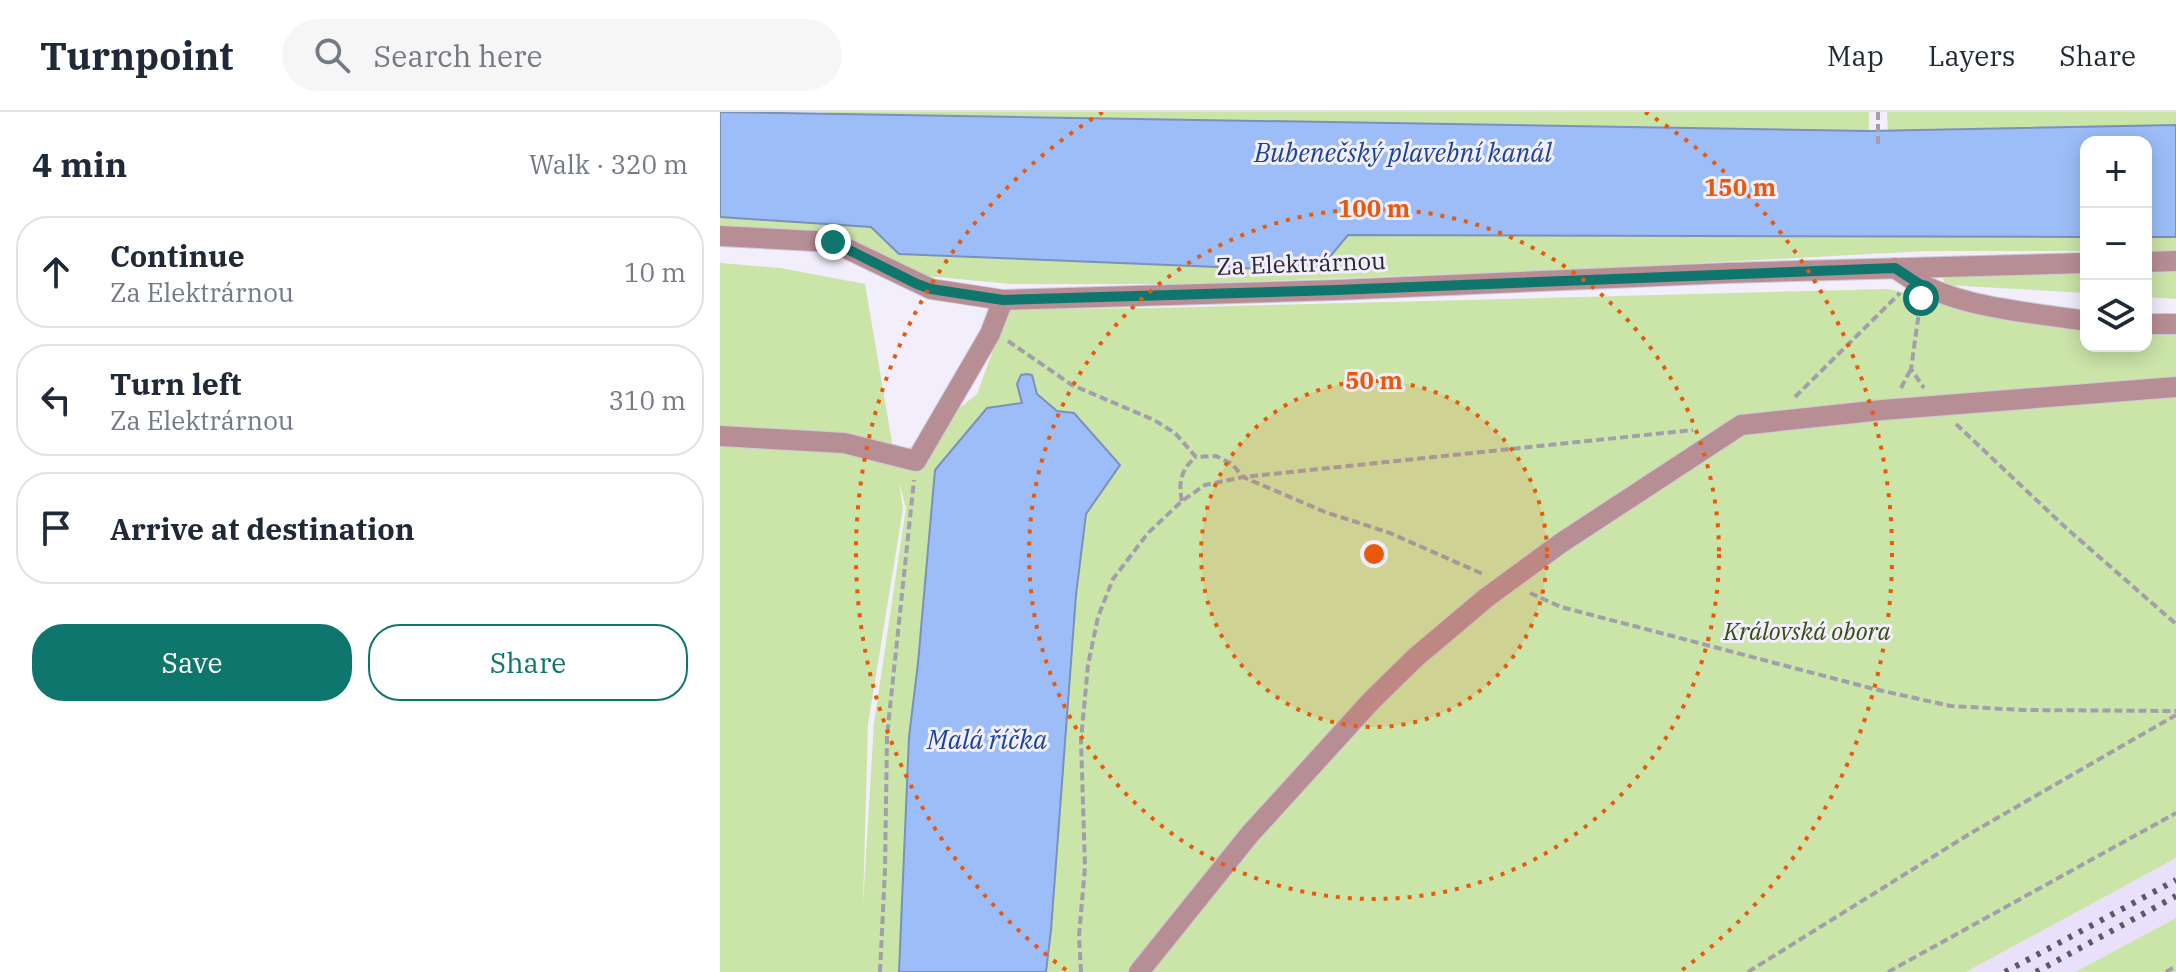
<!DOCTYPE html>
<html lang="en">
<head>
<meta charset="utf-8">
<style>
	:root { --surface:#fff; --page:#f6f6f7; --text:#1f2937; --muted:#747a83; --line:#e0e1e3; --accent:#0f766e }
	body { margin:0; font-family:"IBM Plex Serif",serif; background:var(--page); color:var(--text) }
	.controls { position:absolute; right:24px; top:24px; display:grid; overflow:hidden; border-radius:16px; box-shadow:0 4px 20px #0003 }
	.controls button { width:72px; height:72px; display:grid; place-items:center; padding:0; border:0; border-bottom:2px solid var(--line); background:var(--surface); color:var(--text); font:40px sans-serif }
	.stop { position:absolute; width:24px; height:24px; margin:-18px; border:6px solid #0f766e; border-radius:50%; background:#fff }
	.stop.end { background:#0f766e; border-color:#fff; box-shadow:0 2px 8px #0008 }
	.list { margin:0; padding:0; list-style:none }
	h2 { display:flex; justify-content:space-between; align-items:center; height:104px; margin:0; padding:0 32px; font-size:34px }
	h2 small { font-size:26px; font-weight:400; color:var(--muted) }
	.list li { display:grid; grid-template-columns:52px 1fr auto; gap:24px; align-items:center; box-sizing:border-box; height:112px; margin:0 16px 16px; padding:0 16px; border:2px solid var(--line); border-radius:32px }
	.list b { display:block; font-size:30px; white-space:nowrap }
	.list p { margin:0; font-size:26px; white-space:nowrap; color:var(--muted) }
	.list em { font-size:26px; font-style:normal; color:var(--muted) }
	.actions { display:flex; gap:16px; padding:24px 32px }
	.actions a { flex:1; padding:18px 0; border:2px solid var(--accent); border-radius:32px; text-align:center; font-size:28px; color:var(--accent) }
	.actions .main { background:var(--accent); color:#fff }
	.icon { flex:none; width:44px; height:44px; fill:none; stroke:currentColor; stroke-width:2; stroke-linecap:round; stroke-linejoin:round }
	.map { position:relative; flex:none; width:1456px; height:860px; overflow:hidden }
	header { display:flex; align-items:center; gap:48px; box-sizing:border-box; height:112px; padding:0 40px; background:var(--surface); border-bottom:2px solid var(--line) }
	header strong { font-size:38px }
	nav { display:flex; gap:44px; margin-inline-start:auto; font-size:28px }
	.search { width:560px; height:72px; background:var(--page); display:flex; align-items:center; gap:20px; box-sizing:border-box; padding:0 28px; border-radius:44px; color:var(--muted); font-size:30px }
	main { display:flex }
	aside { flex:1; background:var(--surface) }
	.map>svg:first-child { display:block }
	.built { fill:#e9e1fb }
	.green { fill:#cbe4a8; fill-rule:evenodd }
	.water { fill:#9cbdf8; stroke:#7a90bd; stroke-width:2 }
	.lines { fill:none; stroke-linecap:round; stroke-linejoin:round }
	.minor-casing { stroke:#cecad8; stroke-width:22 }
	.path { stroke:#a29eab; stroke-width:4; stroke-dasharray:8 4; stroke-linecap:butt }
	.minor { stroke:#b88e95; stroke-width:20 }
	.rail { stroke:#5c5865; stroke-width:6; stroke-dasharray:4 8; stroke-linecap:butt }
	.route { stroke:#0f766e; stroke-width:10 }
	.ring { fill:none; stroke:#e8590c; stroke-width:4; stroke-dasharray:4 8 }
	.labels { text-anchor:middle; stroke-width:6; stroke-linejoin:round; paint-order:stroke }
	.street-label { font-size:24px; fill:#2a2633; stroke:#f2eefc }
	.park-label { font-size:24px; font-style:italic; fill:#384c10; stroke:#f2eefc }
	.water-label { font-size:26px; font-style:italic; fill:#184396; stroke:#f2eefc }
	.centre { fill:#e8590c; stroke:#f2eefc; stroke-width:4 }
	.ring-label { font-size:24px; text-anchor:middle; font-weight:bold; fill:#e8590c; stroke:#f2eefc; stroke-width:6; stroke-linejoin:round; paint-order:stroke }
</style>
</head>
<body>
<header>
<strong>Turnpoint</strong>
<div class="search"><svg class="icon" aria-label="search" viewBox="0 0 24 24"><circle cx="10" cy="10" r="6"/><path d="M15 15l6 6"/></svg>Search here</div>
<nav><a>Map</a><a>Layers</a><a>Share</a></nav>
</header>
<main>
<aside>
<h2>4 min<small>Walk · 320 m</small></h2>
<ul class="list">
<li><svg class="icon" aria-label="ahead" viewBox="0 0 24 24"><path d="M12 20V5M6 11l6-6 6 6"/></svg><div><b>Continue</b><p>Za Elektrárnou</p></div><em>10 m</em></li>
<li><svg class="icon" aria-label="left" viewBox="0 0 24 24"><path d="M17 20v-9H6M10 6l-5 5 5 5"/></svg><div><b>Turn left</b><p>Za Elektrárnou</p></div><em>310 m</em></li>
<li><svg class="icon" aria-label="arrive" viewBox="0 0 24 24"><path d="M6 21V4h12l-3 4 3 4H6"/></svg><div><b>Arrive at destination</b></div></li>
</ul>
<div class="actions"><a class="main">Save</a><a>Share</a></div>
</aside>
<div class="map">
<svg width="1456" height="860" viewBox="0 0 1456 860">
	<rect width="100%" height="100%" fill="#f2eefc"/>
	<!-- built -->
	<polygon class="built" points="1456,746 1456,806 1355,860 1246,860"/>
	<!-- green -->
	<g class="green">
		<polygon points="100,0 1149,0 1149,19 156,4"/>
		<polygon points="1167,0 1456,0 1456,13 1168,19"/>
		<polygon points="0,105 151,115 179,142 598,159 628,123 1366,125 1366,139 1207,139 848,158 464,172 291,172 206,164 169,150 0,115"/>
		<rect x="1426" y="125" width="30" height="14"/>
		<path d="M 0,151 L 60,156 L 145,172 L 175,348 L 257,282 L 288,197 L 435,196 L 1168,177 L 1366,219 L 1366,234 L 1426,234 L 1426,221 L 1456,220 L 1456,746 L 1246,860 L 326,860 L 331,818 L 356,483 L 366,402 L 399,353 L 317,282 L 315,270 L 302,291 L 198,551 L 189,625 L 179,860 L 0,860 ZM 179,370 L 186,396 L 154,611 L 143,793 L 148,612 L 183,397 Z"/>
		<polygon points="1456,160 1456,187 1426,185 1426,161"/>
		<polygon points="1220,161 1366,161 1366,181 1226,173"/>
		<polygon points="1456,806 1456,860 1355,860"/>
	</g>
	<!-- water -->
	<g class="water">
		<polygon points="0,0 1149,19 1456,13 1456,125 1426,125 1426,30 1366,30 1366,125 628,123 598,159 179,142 151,115 0,105"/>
		<polygon points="307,262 312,263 317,282 337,299 354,301 400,353 366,402 356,483 331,818 326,860 179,860 189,625 198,551 215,358 267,296 302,291 297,272 301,263"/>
	</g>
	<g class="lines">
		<!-- minor casing -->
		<g class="minor-casing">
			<g id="minor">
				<polyline points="0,124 113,130 211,177 283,188 616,178 1008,161 1366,151"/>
				<polyline points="1426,150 1456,149"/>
				<path d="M 1175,156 C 1228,196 1302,199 1366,209"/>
				<polyline points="1426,212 1456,212"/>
				<polyline points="0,324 124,331 196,349 270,222 283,188"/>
				<polyline points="419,860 530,722 652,588 696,545 766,486 841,431 1021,313 1162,298 1456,275"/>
			</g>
		</g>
		<!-- path -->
		<g class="path">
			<polyline points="1158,0 1158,33"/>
			<polyline points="1200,193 1191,257 1204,276"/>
			<polyline points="288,229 352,273 434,308 455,321 476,345 496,344 512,352 523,365 605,400 670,421 765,463"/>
			<polyline points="1181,276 1191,257"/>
			<polyline points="1075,285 1180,181"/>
			<polyline points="1236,312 1345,415 1456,512"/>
			<path d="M 462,389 C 458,371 461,357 476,345"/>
			<polyline points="810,481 841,495 914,514 1154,577 1231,594 1302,598 1456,599"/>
			<polyline points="160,860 165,758 167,624 194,368"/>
			<polyline points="361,860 359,824 365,755 361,628 368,553 378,505 393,467 428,421 462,389 485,373 523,365 973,318"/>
			<polyline points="1028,860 1251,721 1456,603"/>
			<polyline points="1168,860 1456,701"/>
			<polyline points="1446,860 1456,854"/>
		</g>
		<!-- minor -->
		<use href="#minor" class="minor"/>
		<!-- rail -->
		<g class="rail">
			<polyline points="1285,860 1456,768"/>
			<polyline points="1316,860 1456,784"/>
		</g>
	</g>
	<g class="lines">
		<!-- route -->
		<polyline class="route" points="113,130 197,172 211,177 283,188 616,178 1175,156 1204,175 1201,186"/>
	</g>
	<!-- distance rings -->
	<circle cx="654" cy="442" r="173" fill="#e8590c" fill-opacity=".12"/>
	<g class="ring">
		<circle cx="654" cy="442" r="173"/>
		<circle cx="654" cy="442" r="345"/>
		<path d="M346 858A518 518 0 0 1 383 0M925 0A518 518 0 0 1 962 858"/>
	</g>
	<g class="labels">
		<!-- street labels -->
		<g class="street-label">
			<text transform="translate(581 152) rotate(-2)" y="8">Za Elektrárnou</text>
		</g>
		<!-- park labels -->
		<g class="park-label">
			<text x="1087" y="528">Královská obora</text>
		</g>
		<!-- water labels -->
		<g class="water-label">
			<text x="683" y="50">Bubenečský plavební kanál</text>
			<text x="267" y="637">Malá říčka</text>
		</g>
	</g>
	<circle cx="654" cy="442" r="12" class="centre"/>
	<g class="ring-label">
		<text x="1020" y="84">150 m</text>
		<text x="654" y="105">100 m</text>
		<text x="654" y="277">50 m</text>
	</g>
</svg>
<div class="controls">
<button>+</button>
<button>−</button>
<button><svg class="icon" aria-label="layers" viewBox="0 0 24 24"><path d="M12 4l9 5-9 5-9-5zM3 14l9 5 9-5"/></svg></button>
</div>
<div class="stop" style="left:1201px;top:186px"></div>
<div class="stop end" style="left:113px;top:130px"></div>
</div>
</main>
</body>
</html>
